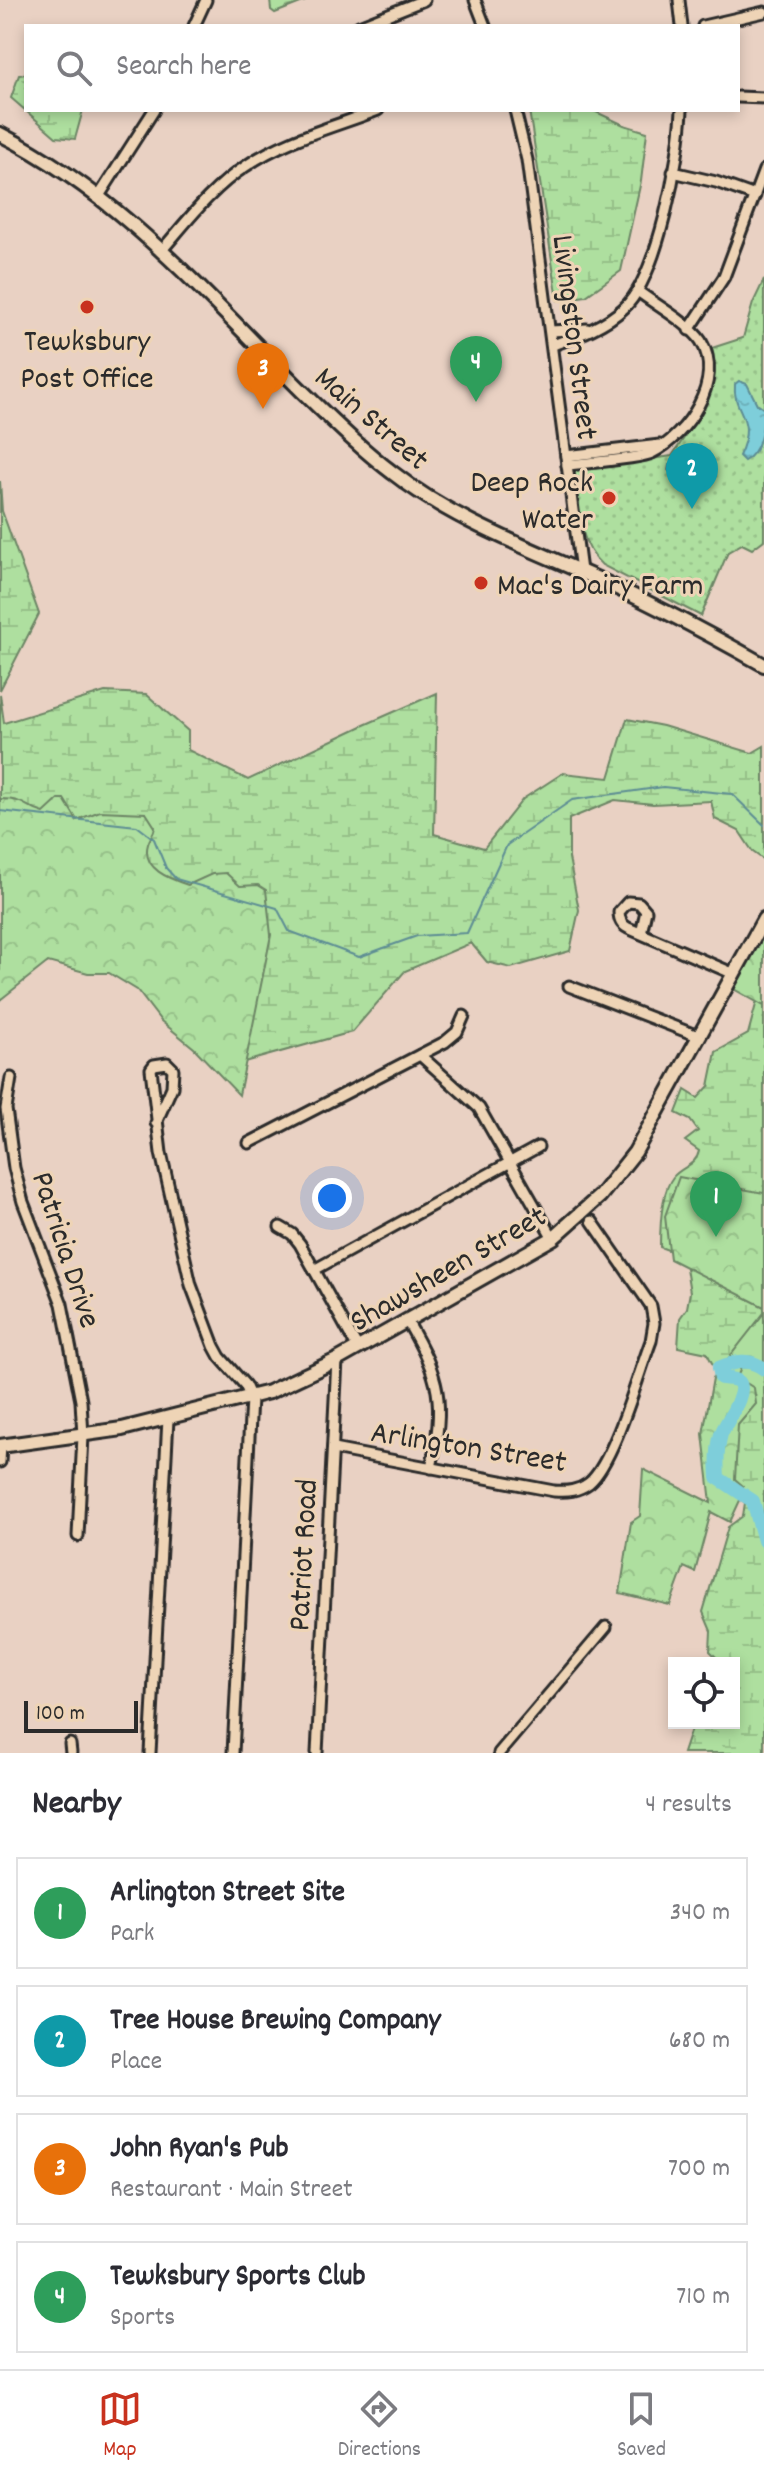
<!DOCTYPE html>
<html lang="en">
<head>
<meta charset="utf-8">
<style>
	:root { --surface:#fff; --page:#f7f7f7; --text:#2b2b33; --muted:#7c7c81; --line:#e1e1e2; --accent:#c8321e }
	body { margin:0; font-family:Dekko,sans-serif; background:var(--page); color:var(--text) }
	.controls { position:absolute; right:24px; bottom:24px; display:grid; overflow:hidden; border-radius:0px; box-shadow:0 4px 12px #0003 }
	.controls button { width:72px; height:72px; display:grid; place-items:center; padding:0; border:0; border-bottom:2px solid var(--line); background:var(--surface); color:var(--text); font:40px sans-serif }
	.scale { position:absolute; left:24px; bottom:20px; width:114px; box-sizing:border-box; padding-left:8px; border:4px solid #2b2b2b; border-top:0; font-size:22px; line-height:28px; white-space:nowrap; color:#2b2b2b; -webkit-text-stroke:6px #eed4b6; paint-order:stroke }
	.you { position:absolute; left:332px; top:1198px; width:28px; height:28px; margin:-20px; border:6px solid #fff; border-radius:50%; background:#1a73e8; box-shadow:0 0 0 12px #1a73e833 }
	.badge { display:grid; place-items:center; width:52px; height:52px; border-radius:50%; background:var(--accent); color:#fff; font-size:26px; font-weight:700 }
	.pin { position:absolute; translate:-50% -66px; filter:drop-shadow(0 2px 4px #0008) }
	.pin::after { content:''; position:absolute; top:42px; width:28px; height:24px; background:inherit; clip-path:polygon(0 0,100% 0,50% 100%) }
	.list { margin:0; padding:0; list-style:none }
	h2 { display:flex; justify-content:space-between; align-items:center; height:104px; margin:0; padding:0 32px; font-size:34px }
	h2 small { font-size:26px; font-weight:400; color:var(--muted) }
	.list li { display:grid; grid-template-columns:52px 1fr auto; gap:24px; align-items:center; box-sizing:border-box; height:112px; margin:0 16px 16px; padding:0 16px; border:2px solid var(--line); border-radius:0px }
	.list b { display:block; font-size:30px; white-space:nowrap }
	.list p { margin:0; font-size:26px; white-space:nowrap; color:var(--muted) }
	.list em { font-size:26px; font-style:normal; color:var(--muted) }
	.icon { flex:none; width:44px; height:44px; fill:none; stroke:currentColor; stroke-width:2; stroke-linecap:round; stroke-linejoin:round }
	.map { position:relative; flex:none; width:764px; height:1753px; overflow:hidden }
	.search { position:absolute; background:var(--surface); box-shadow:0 4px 12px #0003; left:24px; right:24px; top:24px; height:88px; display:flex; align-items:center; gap:20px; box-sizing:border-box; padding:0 28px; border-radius:0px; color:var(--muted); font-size:30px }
	.sheet { height:616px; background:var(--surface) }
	nav { display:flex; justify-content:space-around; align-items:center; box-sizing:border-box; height:112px; border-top:2px solid var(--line); background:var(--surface); font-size:22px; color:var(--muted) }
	nav a { display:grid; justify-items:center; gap:4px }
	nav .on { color:var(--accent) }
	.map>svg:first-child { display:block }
	.grass { fill:url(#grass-dots); stroke:#6c8565; stroke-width:2 }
	.wetland { fill:url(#wetland-marsh); stroke:#6c8565; stroke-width:2 }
	.park { fill:url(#park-crowns); stroke:#6c8565; stroke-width:2 }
	.water { fill:url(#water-ripples); stroke:#5d8d94; stroke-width:2 }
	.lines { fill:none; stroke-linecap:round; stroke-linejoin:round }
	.stream { stroke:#5d8d94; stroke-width:2 }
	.river { stroke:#7eceda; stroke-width:14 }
	.minor-casing { stroke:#2b2b2b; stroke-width:15 }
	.major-casing { stroke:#2b2b2b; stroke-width:18 }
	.minor { stroke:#eed4b6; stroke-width:9 }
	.major { stroke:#eed4b6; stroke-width:12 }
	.poi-dot { fill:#c8321e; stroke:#eed4b6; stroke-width:3 }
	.labels { text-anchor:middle; stroke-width:6; stroke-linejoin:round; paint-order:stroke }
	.street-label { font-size:32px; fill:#2b2b2b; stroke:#eed4b6 }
	.poi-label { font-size:32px; fill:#2b2b2b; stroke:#eed4b6 }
</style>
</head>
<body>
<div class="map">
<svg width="764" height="1753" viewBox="0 0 764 1753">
	<defs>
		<pattern id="grass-dots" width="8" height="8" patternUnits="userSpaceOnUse" patternTransform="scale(2)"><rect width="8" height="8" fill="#aedf9f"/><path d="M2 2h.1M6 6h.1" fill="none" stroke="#96c089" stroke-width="1.8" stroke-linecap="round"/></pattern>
		<pattern id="wetland-marsh" width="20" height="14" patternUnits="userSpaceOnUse" patternTransform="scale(2)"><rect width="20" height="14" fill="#aedf9f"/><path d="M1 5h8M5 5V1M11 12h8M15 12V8" fill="none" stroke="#96c089"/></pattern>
		<pattern id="park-crowns" width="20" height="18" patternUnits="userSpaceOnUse" patternTransform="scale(2)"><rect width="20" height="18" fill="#aedf9f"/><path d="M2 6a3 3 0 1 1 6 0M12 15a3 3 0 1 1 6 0" fill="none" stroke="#96c089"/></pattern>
		<pattern id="water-ripples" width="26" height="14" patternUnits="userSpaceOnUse" patternTransform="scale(2)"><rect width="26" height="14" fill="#7eceda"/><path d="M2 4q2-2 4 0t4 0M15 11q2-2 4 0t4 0" fill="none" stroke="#6db1bb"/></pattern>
	</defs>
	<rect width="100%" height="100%" fill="#e9d1c3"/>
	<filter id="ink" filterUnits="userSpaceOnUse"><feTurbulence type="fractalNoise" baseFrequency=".0125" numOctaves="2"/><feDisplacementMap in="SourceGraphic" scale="16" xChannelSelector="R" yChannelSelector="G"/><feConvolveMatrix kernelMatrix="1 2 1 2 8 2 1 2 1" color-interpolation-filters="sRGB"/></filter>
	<g filter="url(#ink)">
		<!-- grass -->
		<path class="grass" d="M 764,280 L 764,540 L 752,549 L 742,544 L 728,552 L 701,616 L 602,565 C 577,542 579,505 574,473 L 579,469 L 672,456 C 693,424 722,388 712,348 L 743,338 L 753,303 Z"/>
		<!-- wetland -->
		<g class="wetland">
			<polygon points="26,74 26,110 83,110 75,139 56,137 11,98 19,75"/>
			<polygon points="529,110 592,110 624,125 647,132 641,181 621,271 586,296 558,300"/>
			<polygon points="0,481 2,511 39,614 0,690"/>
			<polygon points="105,692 146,694 188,731 188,750 248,780 362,726 437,693 434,834 484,848 523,799 563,773 609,778 627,719 663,726 752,753 764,746 764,860 753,852 739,831 715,819 711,801 653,804 615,800 569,819 569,858 579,910 570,951 511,968 487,962 471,943 405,971 352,1032 223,1068 131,977 54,959 15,979 0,1000 0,694 4,723"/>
			<path d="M 764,939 L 764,1753 L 683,1753 L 693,1723 L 734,1723 L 734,1663 L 702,1663 L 717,1658 L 710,1651 L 711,1631 L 703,1612 L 728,1527 L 743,1516 L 745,1503 L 737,1496 L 717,1486 L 749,1386 L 712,1363 L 707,1353 L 678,1347 L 680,1318 L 687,1308 L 690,1292 L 684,1256 L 660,1247 C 660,1228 661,1192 673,1177 C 682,1166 696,1166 699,1151 L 685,1141 L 698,1131 L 690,1120 L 676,1113 L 685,1090 L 698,1098 L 709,1086 L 716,1052 L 748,1034 L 758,997 Z"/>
		</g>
		<!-- park -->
		<g class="park">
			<polygon points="270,0 308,0 275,13 271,10"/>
			<path d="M 0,799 C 27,799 24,808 44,813 L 59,799 L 64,799 L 77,820 L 100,811 L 146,813 L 155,827 C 154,834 150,837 148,844 C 141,869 170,879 188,885 L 212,874 L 226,873 L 240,886 L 258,885 L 266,890 L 271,935 L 239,1095 L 194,1048 L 161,1021 L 137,990 L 109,973 L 88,973 L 48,962 L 0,1000 Z"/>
			<polygon points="764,916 764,1006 732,988"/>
			<polygon points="679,1177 764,1193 764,1307 670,1259 665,1216"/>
			<polygon points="764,1313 764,1368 742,1366 737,1377 754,1388 756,1404 738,1425 735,1479 743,1486 742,1496 730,1522 711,1512 695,1572 684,1567 670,1605 620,1593 631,1522 640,1516 643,1469 711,1503 703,1434 713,1378"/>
		</g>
		<!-- water -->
		<g class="water">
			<path d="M 739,381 L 747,384 L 757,404 L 764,409 C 764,426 761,453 744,461 L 739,456 C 758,416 732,414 735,384 Z"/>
			<path d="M 699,461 L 710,469 L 707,478 C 692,479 679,483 668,470 L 669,465 L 674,463 L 688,469 Z"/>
		</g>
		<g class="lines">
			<!-- stream -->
			<polyline class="stream" points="0,811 137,826 154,839 166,868 176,879 277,908 289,931 359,957 417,936 467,933 507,845 572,800 663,787 732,794 764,825"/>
			<!-- river -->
			<path class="river" d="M 764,1369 C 750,1358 735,1361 719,1368 L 721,1378 C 726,1379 735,1378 739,1382 C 748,1393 725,1423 721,1434 C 717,1448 717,1464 718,1478 L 753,1501 L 764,1541"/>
			<!-- minor casing -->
			<g class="minor-casing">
				<g id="minor">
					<polyline points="475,0 485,26"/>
					<polyline points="679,0 682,26"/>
					<polyline points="194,26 206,0"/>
					<polyline points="359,26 424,0"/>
					<polyline points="703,26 764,12"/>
					<polyline points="738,97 764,98"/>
					<polyline points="515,110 527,160 581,571"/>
					<polyline points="673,172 716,182 755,196"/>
					<polyline points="99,196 154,110"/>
					<path d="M 162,250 C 188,220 212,188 246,166 C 285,139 334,127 378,110"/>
					<polyline points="689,330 724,277 764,170"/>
					<polyline points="551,331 587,329"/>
					<path d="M 553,345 C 577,336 605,326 624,308 C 658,277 680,157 682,110"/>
					<polyline points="566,456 660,445"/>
					<path d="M 567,465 C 584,463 640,459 652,453 C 687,435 725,381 701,341 C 690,324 656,305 639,292"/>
					<path d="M 641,933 L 646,911 L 639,903 L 628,902 L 619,912 C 619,920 622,925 628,928 L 732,973"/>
					<polyline points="569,986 698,1036"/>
					<polyline points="420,1055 479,1108 553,1238"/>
					<polyline points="11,1078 6,1109 14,1168 23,1202 62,1304 81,1401 83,1436 78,1536"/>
					<polyline points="156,1123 172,1087 173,1069 167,1063 154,1065 151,1069 161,1153 191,1285 214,1346 220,1357 245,1385 251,1398 233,1753"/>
					<polyline points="249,1143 445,1042 457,1032 464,1016"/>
					<polyline points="280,1227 292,1234 300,1244 358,1349"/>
					<polyline points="314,1270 538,1147"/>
					<path d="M 407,1321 C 441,1379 445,1402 431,1468"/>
					<path d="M 333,1449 L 554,1491 C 567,1492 578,1491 589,1483 C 614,1462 638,1375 651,1341 L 654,1323 L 651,1306 L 592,1221"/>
					<polyline points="0,1462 1,1445"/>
					<polyline points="70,1744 71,1753"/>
					<polyline points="150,1753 168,1419"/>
					<polyline points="317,1753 337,1360"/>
					<polyline points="499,1753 606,1627"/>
				</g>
			</g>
			<!-- major casing -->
			<g class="major-casing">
				<g id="major">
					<path d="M 0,134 C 121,195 208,298 303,392 C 332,420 361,449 393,473 C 449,517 516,543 580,571 C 644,599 704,631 764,665"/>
					<polyline points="0,1446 122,1429 269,1392 337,1360 553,1238 600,1196 635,1152 764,919"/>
				</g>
			</g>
			<!-- minor -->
			<use href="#minor" class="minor"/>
			<!-- major -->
			<use href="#major" class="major"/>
		</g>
	</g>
	<!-- markers -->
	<g class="poi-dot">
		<circle cx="87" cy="307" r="8"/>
		<circle cx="609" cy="498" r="8"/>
		<circle cx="481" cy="583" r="8"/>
	</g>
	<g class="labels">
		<!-- street labels -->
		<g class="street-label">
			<text transform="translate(577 337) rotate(83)" y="11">Livingston Street</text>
			<text transform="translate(373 417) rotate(41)" y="11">Main Street</text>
			<text transform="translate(68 1249) rotate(72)" y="11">Patricia Drive</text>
			<text transform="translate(447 1267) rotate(-30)" y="11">Shawsheen Street</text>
			<text transform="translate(469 1445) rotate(9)" y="11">Arlington Street</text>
			<text transform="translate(301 1555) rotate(-87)" y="11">Patriot Road</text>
		</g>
		<!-- poi labels -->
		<g class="poi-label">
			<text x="87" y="350">Tewksbury<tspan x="87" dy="37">Post Office</tspan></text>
			<text x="593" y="491" text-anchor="end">Deep Rock<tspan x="593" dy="37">Water</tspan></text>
			<text x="497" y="594" text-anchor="start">Mac's Dairy Farm</text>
		</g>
	</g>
</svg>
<div class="controls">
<button><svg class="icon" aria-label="locate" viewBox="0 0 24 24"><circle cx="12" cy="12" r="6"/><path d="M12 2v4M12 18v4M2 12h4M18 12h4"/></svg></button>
</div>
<div class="scale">100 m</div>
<div class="you"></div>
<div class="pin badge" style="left:716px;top:1237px;background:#2e9e5b">1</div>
<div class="pin badge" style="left:692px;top:509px;background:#0f9aa8">2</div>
<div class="pin badge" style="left:263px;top:409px;background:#e8710a">3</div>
<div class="pin badge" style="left:476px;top:402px;background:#2e9e5b">4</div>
<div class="search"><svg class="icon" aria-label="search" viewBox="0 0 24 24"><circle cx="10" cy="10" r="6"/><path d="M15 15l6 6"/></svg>Search here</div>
</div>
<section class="sheet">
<h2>Nearby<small>4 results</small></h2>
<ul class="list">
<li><span class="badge" style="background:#2e9e5b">1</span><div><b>Arlington Street Site</b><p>Park</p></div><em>340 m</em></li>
<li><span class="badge" style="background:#0f9aa8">2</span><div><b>Tree House Brewing Company</b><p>Place</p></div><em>680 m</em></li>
<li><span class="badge" style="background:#e8710a">3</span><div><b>John Ryan's Pub</b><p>Restaurant · Main Street</p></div><em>700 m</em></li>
<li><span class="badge" style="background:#2e9e5b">4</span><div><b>Tewksbury Sports Club</b><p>Sports</p></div><em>710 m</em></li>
</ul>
</section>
<nav>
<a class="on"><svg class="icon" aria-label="map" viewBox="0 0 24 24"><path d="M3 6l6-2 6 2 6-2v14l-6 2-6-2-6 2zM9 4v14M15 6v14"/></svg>Map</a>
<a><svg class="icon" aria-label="directions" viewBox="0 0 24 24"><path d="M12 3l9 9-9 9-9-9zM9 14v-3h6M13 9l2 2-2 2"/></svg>Directions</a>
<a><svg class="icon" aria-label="saved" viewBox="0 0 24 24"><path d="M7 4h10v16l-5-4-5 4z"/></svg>Saved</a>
</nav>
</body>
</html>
